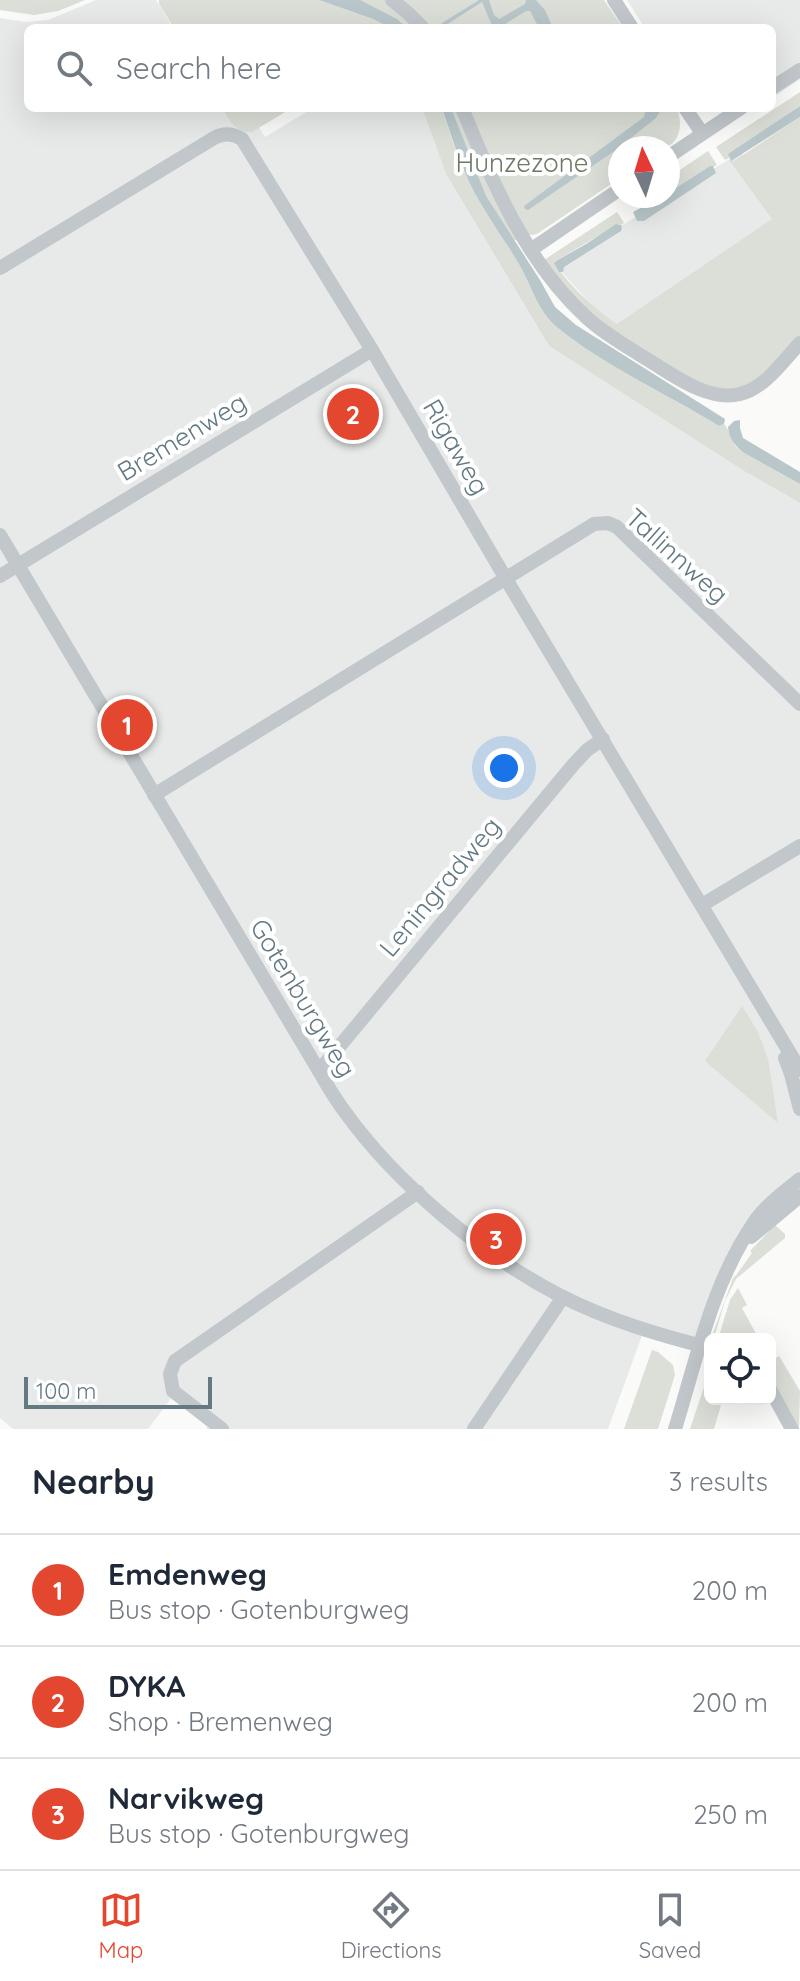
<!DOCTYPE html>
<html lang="en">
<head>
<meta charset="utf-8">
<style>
	:root { --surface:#fff; --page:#f6f6f7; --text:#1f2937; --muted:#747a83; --line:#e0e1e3; --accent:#e3472f }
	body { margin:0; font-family:Quicksand,sans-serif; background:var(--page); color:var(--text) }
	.controls { position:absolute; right:24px; bottom:24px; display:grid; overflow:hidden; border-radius:12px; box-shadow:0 8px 32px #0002 }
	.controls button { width:72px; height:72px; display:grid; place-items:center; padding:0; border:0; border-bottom:2px solid var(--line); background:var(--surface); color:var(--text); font:40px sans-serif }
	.compass { position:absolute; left:608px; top:136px; width:72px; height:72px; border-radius:50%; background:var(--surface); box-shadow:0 8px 32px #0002; rotate:356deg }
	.scale { position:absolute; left:24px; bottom:20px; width:188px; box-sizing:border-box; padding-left:8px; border:4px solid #657983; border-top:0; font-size:22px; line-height:28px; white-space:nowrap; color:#657983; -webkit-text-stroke:6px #fff; paint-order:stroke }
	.you { position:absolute; left:504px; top:768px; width:28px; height:28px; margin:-20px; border:6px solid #fff; border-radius:50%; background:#1a73e8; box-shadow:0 0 0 12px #1a73e833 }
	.badge { display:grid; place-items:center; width:52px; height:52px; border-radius:50%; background:var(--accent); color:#fff; font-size:26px; font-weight:700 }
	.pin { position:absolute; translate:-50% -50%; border:4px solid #fff; box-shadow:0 2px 8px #0006 }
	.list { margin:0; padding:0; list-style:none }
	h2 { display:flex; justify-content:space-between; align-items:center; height:104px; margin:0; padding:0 32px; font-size:34px }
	h2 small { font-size:26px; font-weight:400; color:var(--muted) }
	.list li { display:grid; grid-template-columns:52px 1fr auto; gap:24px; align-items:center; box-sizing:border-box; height:112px; padding:0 32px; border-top:2px solid var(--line) }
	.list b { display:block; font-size:30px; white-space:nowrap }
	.list p { margin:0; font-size:26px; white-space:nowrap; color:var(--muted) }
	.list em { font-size:26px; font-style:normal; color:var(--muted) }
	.icon { flex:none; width:44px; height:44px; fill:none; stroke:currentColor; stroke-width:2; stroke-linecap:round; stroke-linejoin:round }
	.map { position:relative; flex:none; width:800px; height:1429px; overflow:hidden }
	.search { position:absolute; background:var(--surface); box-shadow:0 8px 32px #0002; left:24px; right:24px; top:24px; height:88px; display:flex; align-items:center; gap:20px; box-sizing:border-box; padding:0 28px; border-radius:12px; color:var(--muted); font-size:30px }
	.sheet { height:440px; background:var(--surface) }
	nav { display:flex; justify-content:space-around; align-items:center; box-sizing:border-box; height:112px; border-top:2px solid var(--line); background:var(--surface); font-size:22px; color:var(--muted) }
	nav a { display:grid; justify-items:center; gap:4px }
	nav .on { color:var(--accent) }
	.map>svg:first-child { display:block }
	.built { fill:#e8eae9 }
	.green { fill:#dbdfd7 }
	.water { fill:#b9c7ca }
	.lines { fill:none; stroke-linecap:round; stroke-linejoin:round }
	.minor { stroke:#c1c7ca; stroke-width:14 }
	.labels { text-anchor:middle; stroke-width:8; stroke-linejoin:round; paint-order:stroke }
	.park-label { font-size:26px; fill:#6a7a64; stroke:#fff }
	.street-label { font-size:26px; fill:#657983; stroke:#fff }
</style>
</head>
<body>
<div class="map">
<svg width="800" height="1429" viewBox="0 0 800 1429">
	<rect width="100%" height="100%" fill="#fafaf8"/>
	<!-- built -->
	<g class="built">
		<polygon points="96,0 156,0 173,28 28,28 28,108 222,108 223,110 226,108 247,108 265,137 313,108 422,108 446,174 549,346 744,471 800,503 800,1188 728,1256 700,1347 644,1330 608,1429 206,1429 212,1421 176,1392 148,1429 13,1429 0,1418 0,18 26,22 48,20"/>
		<polygon points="627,0 800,0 800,79 772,98 772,28 645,28"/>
		<polygon points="741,152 794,217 622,331 598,312 556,266"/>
	</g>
	<!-- green -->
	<g class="green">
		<polygon points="0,0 85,0 58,11 34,15 0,10"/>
		<polygon points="159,0 319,0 373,19 390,28 174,28 159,4"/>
		<polygon points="328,0 604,0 623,28 394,28 379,19"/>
		<polygon points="800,92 800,106 729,154 729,158 725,160 716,147"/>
		<path d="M 222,108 L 292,108 L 252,132 C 235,133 230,121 222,108 Z"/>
		<path d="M 422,108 L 442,108 C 452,141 463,175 481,204 C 493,225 508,245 520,266 C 532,287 538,312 558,328 C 607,366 666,394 719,426 L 724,424 C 729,429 729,436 733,442 C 735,447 740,450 744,453 L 800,484 L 800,503 L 744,471 L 549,346 L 446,174 Z"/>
		<path d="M 444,108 L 677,108 C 682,121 682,141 666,147 C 656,151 631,148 620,148 L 620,178 L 537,234 C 529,236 522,234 514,241 L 512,237 L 507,241 Z"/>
		<path d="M 800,117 L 800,338 L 749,386 L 720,392 L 676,373 L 589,315 L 544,260 L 617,212 L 624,223 L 621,225 L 618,224 L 554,262 C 568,285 594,308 617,324 L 772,219 L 729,160 L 734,161 Z"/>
		<polygon points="708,151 717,165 713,167 710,166 668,193 668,178"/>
		<polygon points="742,1006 758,1032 768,1059 778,1123 705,1061"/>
		<polygon points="775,1225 785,1234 785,1238 736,1279 725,1301 714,1338 713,1333 733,1278 737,1274 752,1253 750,1251"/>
		<polygon points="738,1288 747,1305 742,1308 759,1339 718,1339 730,1300"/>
		<polygon points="652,1350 658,1352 673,1365 675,1375 658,1429 624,1429"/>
		<polygon points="779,1356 800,1391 799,1427 770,1376 770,1362"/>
		<polygon points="710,1369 710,1399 731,1399 721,1405 714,1429 690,1429"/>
	</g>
	<!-- water -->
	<g class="water">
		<polygon points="319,0 360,0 397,19 407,28 390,28 373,19"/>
		<polygon points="479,0 489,0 494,15 499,19 525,4 526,0 536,0 545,10 553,28 539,28 530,11 526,11 499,28 493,28 482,2 446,25 444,28 441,28 442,23"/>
		<polygon points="800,106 800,117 731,161 728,154"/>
		<path d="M 442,108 L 451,108 L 486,196 L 540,280 L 555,307 L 576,325 L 725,419 L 724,424 L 719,426 C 667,394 605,366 558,328 C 538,312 532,287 520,266 C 508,245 493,225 481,204 C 463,175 453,141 442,108 Z"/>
		<polygon points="642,108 661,109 656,118 613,152 528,210 525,209 524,206 644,117 645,113"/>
		<polygon points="710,166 713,166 716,173 644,221 637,221 633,212 663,196 668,196 668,193"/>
		<polygon points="616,224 621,225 622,228 621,231 564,267 563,272 559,272 554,263 556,261 586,244"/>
		<path d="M 740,420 L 740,428 L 743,438 L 800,472 L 800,484 L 744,453 C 735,446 729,439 728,427 L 734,421 Z"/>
	</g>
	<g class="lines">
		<!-- minor -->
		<g class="minor">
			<polyline points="392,0 408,13 423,28"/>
			<polyline points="614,0 632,28"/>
			<polyline points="772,88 800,70"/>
			<path d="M 462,108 C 493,183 525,261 586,317 C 608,337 636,352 661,368 C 683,382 713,401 740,394 C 765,388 783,361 800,343"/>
			<polyline points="685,108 702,133"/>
			<polyline points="668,157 741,108"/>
			<polyline points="532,249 620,189"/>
			<path d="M 0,268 L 214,138 C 223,133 232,133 242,139 L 372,350 L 506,579 L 800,1070"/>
			<path d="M 0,535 L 319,1071 C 327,1085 335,1099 345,1112 C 396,1183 483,1256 561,1296 C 608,1320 659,1335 710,1348"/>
			<polyline points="0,576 372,350"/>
			<polyline points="154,795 594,524 608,523 617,527 800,704"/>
			<polyline points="702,905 800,846"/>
			<polyline points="785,1058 791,1074 800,1109"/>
			<polyline points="319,1071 573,765 587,750 603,739"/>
			<polyline points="751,1237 800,1196"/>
			<polyline points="770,1389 792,1429"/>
			<polyline points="222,1429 173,1391 170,1374 175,1361 418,1192"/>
			<polyline points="474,1429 563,1297"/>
			<path d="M 675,1429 C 697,1358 712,1283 755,1221 C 766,1205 785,1191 800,1179"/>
		</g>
	</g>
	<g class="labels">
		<!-- park labels -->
		<g class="park-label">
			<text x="522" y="172">Hunzezone</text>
		</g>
		<!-- street labels -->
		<g class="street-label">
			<text transform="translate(182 437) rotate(-31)" y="9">Bremenweg</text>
			<text transform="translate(456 447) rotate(60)" y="9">Rigaweg</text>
			<text transform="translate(677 556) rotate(42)" y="9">Tallinnweg</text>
			<text transform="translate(440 887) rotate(-50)" y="9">Leningradweg</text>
			<text transform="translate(303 998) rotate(59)" y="9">Gotenburgweg</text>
		</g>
	</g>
</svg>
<div class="controls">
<button><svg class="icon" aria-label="locate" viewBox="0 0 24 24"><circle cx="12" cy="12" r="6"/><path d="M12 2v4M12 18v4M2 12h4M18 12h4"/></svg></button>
</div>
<svg class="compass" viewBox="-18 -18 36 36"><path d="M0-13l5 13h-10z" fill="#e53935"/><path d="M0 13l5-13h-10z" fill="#747a83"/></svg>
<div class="scale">100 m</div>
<div class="you"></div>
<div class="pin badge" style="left:127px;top:725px">1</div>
<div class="pin badge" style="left:353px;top:414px">2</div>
<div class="pin badge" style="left:496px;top:1239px">3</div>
<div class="search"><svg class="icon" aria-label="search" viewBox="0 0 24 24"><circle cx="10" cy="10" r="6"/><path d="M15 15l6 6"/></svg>Search here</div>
</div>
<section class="sheet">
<h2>Nearby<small>3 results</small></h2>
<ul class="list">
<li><span class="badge">1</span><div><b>Emdenweg</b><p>Bus stop · Gotenburgweg</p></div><em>200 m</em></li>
<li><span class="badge">2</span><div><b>DYKA</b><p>Shop · Bremenweg</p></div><em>200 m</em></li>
<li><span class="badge">3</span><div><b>Narvikweg</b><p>Bus stop · Gotenburgweg</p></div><em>250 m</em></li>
</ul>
</section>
<nav>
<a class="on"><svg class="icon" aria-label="map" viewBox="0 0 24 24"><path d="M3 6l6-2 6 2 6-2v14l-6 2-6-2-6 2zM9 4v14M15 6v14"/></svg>Map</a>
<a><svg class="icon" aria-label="directions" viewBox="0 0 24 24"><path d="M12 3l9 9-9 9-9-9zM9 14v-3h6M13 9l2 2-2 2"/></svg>Directions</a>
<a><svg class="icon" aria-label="saved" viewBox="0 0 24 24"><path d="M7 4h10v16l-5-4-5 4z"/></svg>Saved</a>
</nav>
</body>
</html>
